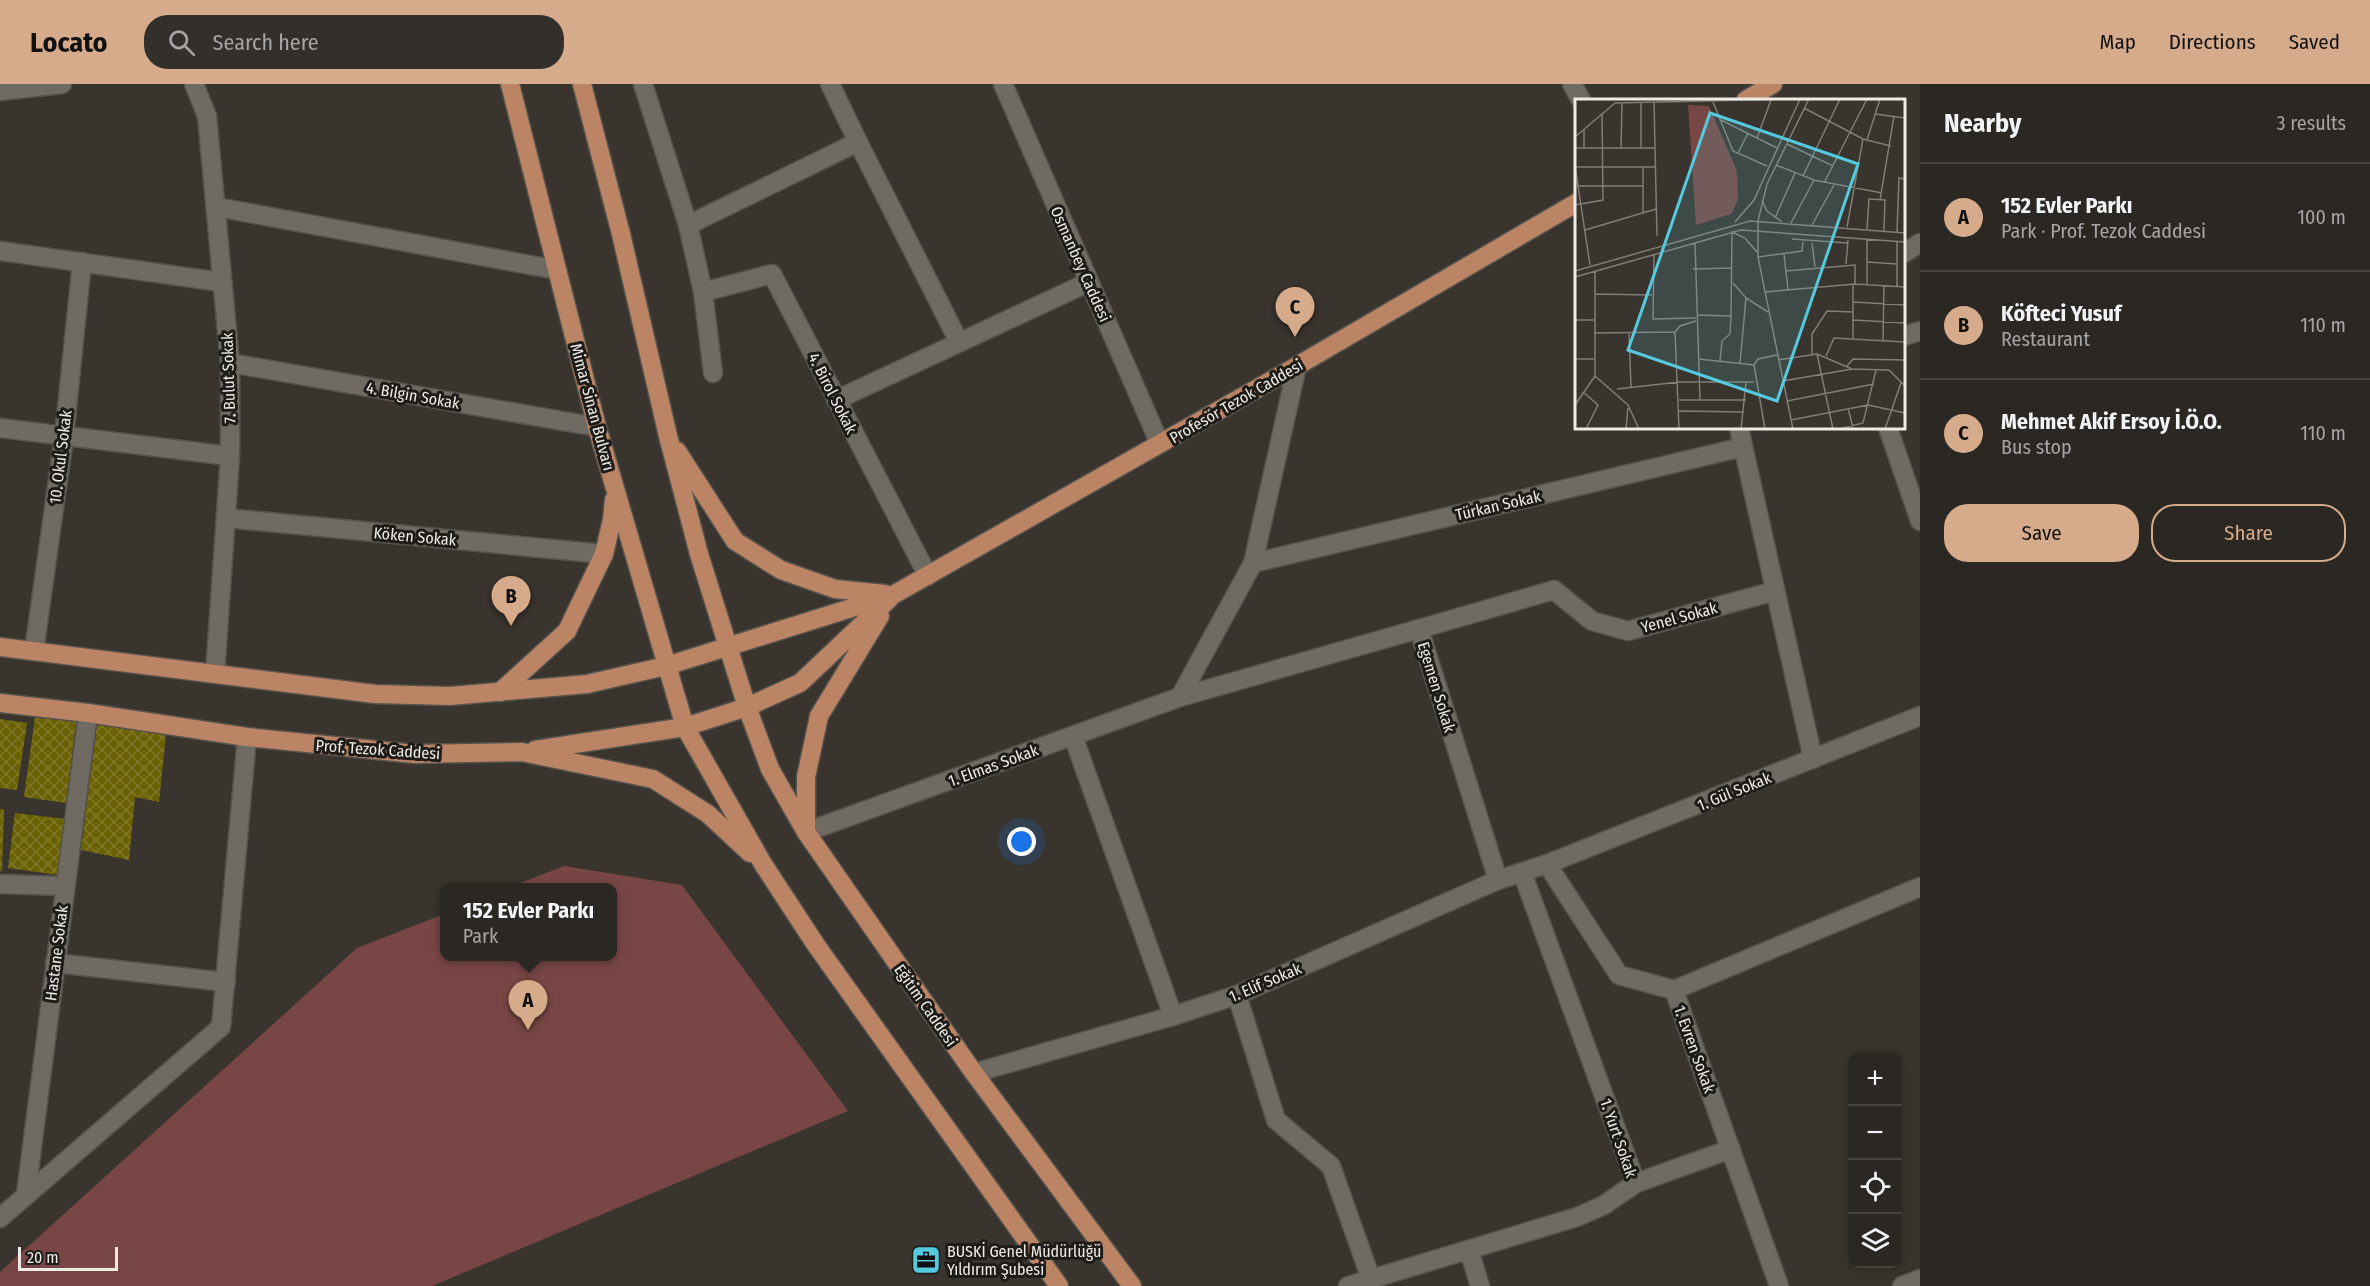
<!DOCTYPE html>
<html lang="en">
<head>
<meta charset="utf-8">
<style>
	:root { --surface:#2b2722; --page:#332f2a; --text:#f1f3f6; --muted:#a6a5a5; --line:#474440; --accent:#d6ab8b }
	body { margin:0; font-family:"Fira Sans Condensed",sans-serif; background:var(--page); color:var(--text) }
	.controls { position:absolute; right:18px; bottom:18px; display:grid; overflow:hidden; border-radius:12px; box-shadow:0 3px 15px #0003 }
	.controls button { width:54px; height:54px; display:grid; place-items:center; padding:0; border:0; border-bottom:2px solid var(--line); background:var(--surface); color:var(--text); font:30px sans-serif }
	.scale { position:absolute; left:18px; bottom:15px; width:100px; box-sizing:border-box; padding-left:6px; border:3px solid #eeebe6; border-top:0; font-size:16px; line-height:21px; white-space:nowrap; color:#eeebe6; -webkit-text-stroke:4px #1e1c19; paint-order:stroke }
	.you { position:absolute; left:1022px; top:758px; width:21px; height:21px; margin:-15px; border:4px solid #fff; border-radius:50%; background:#1a73e8; box-shadow:0 0 0 9px #1a73e833 }
	.badge { display:grid; place-items:center; width:39px; height:39px; border-radius:50%; background:var(--accent); color:#111; font-size:20px; font-weight:700 }
	.pin { position:absolute; translate:-50% -50px; filter:drop-shadow(0 2px 3px #0008) }
	.pin::after { content:''; position:absolute; top:32px; width:21px; height:18px; background:inherit; clip-path:polygon(0 0,100% 0,50% 100%) }
	.popup { position:absolute; left:440px; top:799px; width:177px; height:78px; box-sizing:border-box; display:grid; place-content:center; border-radius:12px; background:var(--surface); filter:drop-shadow(0 2px 4px #0005); font-size:20px; white-space:nowrap; color:var(--muted) }
	.popup b { font-size:22px; color:var(--text) }
	.popup::after { content:''; position:absolute; left:50%; top:100%; margin-left:-12px; border:12px solid transparent; border-top-color:var(--surface) }
	.list { margin:0; padding:0; list-style:none }
	h2 { display:flex; justify-content:space-between; align-items:center; height:78px; margin:0; padding:0 24px; font-size:26px }
	h2 small { font-size:20px; font-weight:400; color:var(--muted) }
	.list li { display:grid; grid-template-columns:39px 1fr auto; gap:18px; align-items:center; box-sizing:border-box; height:108px; padding:0 24px; border-top:2px solid var(--line) }
	.list b { display:block; font-size:22px; white-space:nowrap }
	.list p { margin:0; font-size:20px; white-space:nowrap; color:var(--muted) }
	.list em { font-size:20px; font-style:normal; color:var(--muted) }
	.actions { display:flex; gap:12px; padding:18px 24px }
	.actions a { flex:1; padding:14px 0; border:2px solid var(--accent); border-radius:24px; text-align:center; font-size:21px; color:var(--accent) }
	.actions .main { background:var(--accent); color:#111 }
	.icon { flex:none; width:33px; height:33px; fill:none; stroke:currentColor; stroke-width:2; stroke-linecap:round; stroke-linejoin:round }
	.map { position:relative; flex:none; width:1920px; height:1202px; overflow:hidden }
	header { display:flex; align-items:center; gap:36px; box-sizing:border-box; height:84px; padding:0 30px; background:var(--accent); color:#111 }
	header strong { font-size:28px }
	nav { display:flex; gap:33px; margin-inline-start:auto; font-size:21px }
	.search { width:420px; height:54px; background:var(--page); display:flex; align-items:center; gap:15px; box-sizing:border-box; padding:0 21px; border-radius:24px; color:var(--muted); font-size:22px }
	main { display:flex }
	aside { flex:1; background:var(--surface) }
	.map>svg:first-child { display:block }
	.park { fill:#784745 }
	.building { fill:url(#building-cross-hatch) }
	.lines { fill:none; stroke-linecap:round; stroke-linejoin:round }
	.minor-casing { stroke:#56524c; stroke-width:21 }
	.major-casing { stroke:#56524c; stroke-width:21 }
	.minor { stroke:#6f6a62; stroke-width:18 }
	.major { stroke:#bb8464; stroke-width:18 }
	.labels { text-anchor:middle; stroke-width:6; stroke-linejoin:round; paint-order:stroke }
	.street-label { font-size:16px; fill:#eeebe6; stroke:#1e1c19 }
	.poi-label { font-size:16px; fill:#eeebe6; stroke:#1e1c19; text-anchor:start }
	.inset-road { fill:none; stroke:#817d77; stroke-width:1.5 }
	.view { fill:#55cadf; fill-opacity:0.15; stroke:#55cadf; stroke-width:3 }
	.inset-edge { fill:none; stroke:#eeebe6; stroke-width:3 }
</style>
</head>
<body>
<header>
<strong>Locato</strong>
<div class="search"><svg class="icon" aria-label="search" viewBox="0 0 24 24"><circle cx="10" cy="10" r="6"/><path d="M15 15l6 6"/></svg>Search here</div>
<nav><a>Map</a><a>Directions</a><a>Saved</a></nav>
</header>
<main>
<div class="map">
<svg width="1920" height="1202" viewBox="0 0 1920 1202">
	<defs>
		<pattern id="building-cross-hatch" width="8" height="8" patternUnits="userSpaceOnUse" patternTransform="scale(1.5)"><rect width="8" height="8" fill="#6a6103"/><path d="M0 0l8 8M0 8l8-8" fill="none" stroke="#807828"/></pattern>
	</defs>
	<rect width="100%" height="100%" fill="#39342d"/>
	<!-- park -->
	<polygon class="park" points="564,782 682,801 848,1027 432,1202 0,1202 0,1188 357,864 444,830 444,872 612,872 612,804 510,803"/>
	<!-- building -->
	<g class="building">
		<polygon points="35,633 76,638 66,719 24,713"/>
		<polygon points="0,635 27,639 17,706 0,704"/>
		<polygon points="97,640 166,650 159,718 135,713 129,776 81,766"/>
		<polygon points="0,725 4,725 2,787 0,787"/>
		<polygon points="15,729 66,735 59,791 8,784"/>
	</g>
	<g class="lines">
		<!-- minor casing -->
		<g class="minor-casing">
			<g id="minor">
				<polyline points="194,0 207,32 230,279 230,372 215,590"/>
				<polyline points="643,0 688,141 703,208 713,289"/>
				<polyline points="830,0 858,58 959,258"/>
				<polyline points="1003,0 1160,360"/>
				<polyline points="1572,0 1581,16"/>
				<polyline points="0,7 62,0"/>
				<polyline points="217,123 557,186"/>
				<polyline points="688,141 858,58"/>
				<polyline points="0,167 221,198"/>
				<polyline points="1904,169 1920,159"/>
				<polyline points="703,208 772,190 928,492"/>
				<polyline points="1904,252 1920,247"/>
				<polyline points="230,279 597,343"/>
				<polyline points="836,316 1089,198"/>
				<polyline points="0,344 230,372"/>
				<polyline points="1739,344 1813,675"/>
				<polyline points="1888,344 1920,437"/>
				<polyline points="226,434 604,470"/>
				<polyline points="1253,479 1743,363"/>
				<polyline points="1419,545 1554,506 1592,537 1628,547 1775,507"/>
				<polyline points="34,567 64,353 82,178"/>
				<polyline points="1180,613 1253,479 1297,282"/>
				<polyline points="1073,652 1173,932"/>
				<polyline points="806,748 1180,613 1419,545 1498,796"/>
				<polyline points="1547,780 1619,891 1674,906 1779,1202"/>
				<polyline points="0,800 64,802"/>
				<polyline points="55,879 226,898"/>
				<polyline points="1674,906 1920,803"/>
				<polyline points="1237,911 1276,1036 1331,1082 1371,1195"/>
				<polyline points="974,989 1173,932 1237,911 1498,796 1547,780 1920,632"/>
				<polyline points="1636,1099 1731,1065"/>
				<polyline points="26,1110 88,629"/>
				<polyline points="0,1134 221,943 247,653"/>
				<polyline points="1469,1166 1480,1202"/>
				<polyline points="1348,1202 1577,1133 1604,1121 1636,1099 1522,788"/>
				<polyline points="1902,1202 1920,1195"/>
			</g>
		</g>
		<!-- major casing -->
		<g class="major-casing">
			<g id="major">
				<polyline points="510,0 597,343 685,643 763,780 816,861 1059,1202"/>
				<polyline points="582,0 621,150 668,352 699,470 747,623 770,685 806,748 897,879 974,989 1132,1202"/>
				<polyline points="1746,16 1773,0"/>
				<polyline points="677,367 735,457 781,486 835,505 885,510"/>
				<polyline points="0,563 375,610 450,612 587,600 666,582 893,511 1297,282 1576,119"/>
				<polyline points="500,608 567,547 604,470 612,436 614,416"/>
				<polyline points="0,619 88,629 247,653 415,670 522,668 653,695 708,730 750,769"/>
				<polyline points="535,666 685,643 747,623 800,599 889,515"/>
				<polyline points="806,746 806,693 819,632 880,532"/>
			</g>
		</g>
		<!-- minor -->
		<use href="#minor" class="minor"/>
		<!-- major -->
		<use href="#major" class="major"/>
	</g>
	<!-- icons -->
	<defs>
		<g id="office-square" transform="scale(1.5)"><rect x="-9" y="-9" width="18" height="18" rx="4" fill="#55cadf" stroke="#1e1c19"/><path d="M-6-3h4V-5.5h4V-3h4V5H-6ZM-1-4.5V-3h2v-1.5ZM-6 0V1H6V0Z" fill="#111"/></g>
	</defs>
	<g fill-rule="evenodd">
		<use href="#office-square" x="926" y="1176"/>
	</g>
	<g class="labels">
		<!-- street labels -->
		<g class="street-label">
			<text transform="translate(1081 180) rotate(66)" y="6">Osmanbey Caddesi</text>
			<text transform="translate(228 294) rotate(-92)" y="6">7. Bulut Sokak</text>
			<text transform="translate(833 309) rotate(63)" y="6">4. Birol Sokak</text>
			<text transform="translate(413 311) rotate(10)" y="6">4. Bilgin Sokak</text>
			<text transform="translate(1236 317) rotate(-30)" y="6">Profesör Tezok Caddesi</text>
			<text transform="translate(593 323) rotate(75)" y="6">Mimar Sinan Bulvarı</text>
			<text transform="translate(60 373) rotate(-83)" y="6">10. Okul Sokak</text>
			<text transform="translate(1498 421) rotate(-13)" y="6">Türkan Sokak</text>
			<text transform="translate(415 452) rotate(5)" y="6">Köken Sokak</text>
			<text transform="translate(1679 533) rotate(-15)" y="6">Yenel Sokak</text>
			<text transform="translate(1437 603) rotate(73)" y="6">Egemen Sokak</text>
			<text transform="translate(378 665) rotate(4)" y="6">Prof. Tezok Caddesi</text>
			<text transform="translate(993 681) rotate(-20)" y="6">1. Elmas Sokak</text>
			<text transform="translate(1734 707) rotate(-22)" y="6">1. Gül Sokak</text>
			<text transform="translate(56 869) rotate(-83)" y="6">Hastane Sokak</text>
			<text transform="translate(1265 898) rotate(-23)" y="6">1. Elif Sokak</text>
			<text transform="translate(926 921) rotate(55)" y="6">Eğitim Caddesi</text>
			<text transform="translate(1695 965) rotate(70)" y="6">1. Evren Sokak</text>
			<text transform="translate(1619 1054) rotate(71)" y="6">1. Yurt Sokak</text>
		</g>
		<!-- poi labels -->
		<g class="poi-label">
			<text x="947" y="1173">BUSKİ Genel Müdürlüğü<tspan x="947" dy="18">Yıldırım Şubesi</tspan></text>
		</g>
	</g>
	<!-- overview -->
	<g transform="translate(1575 15)">
		<rect width="330" height="330" fill="#39342d"/>
		<path d="M 113,6 L 134,7 L 162,72 L 163,101 L 156,115 L 121,126 Z" fill="#784745"/>
		<path class="inset-road" d="M 79,3 L 82,137M 138,3 L 158,52 L 192,67M 40,4 L 213,0M 229,9 L 288,40 L 316,47M 300,15 L 330,19M 146,21 L 202,49M 9,30 L 9,49M 0,38 L 40,4M 182,39 L 196,1M 292,41 L 305,0M 212,45 L 258,67M 0,49 L 80,49M 46,49 L 47,4M 66,49 L 66,4M 163,54 L 173,34M 201,66 L 239,81 L 307,94M 0,67 L 15,166M 0,68 L 80,68M 68,68 L 68,113M 228,77 L 265,0M 249,84 L 292,0M 2,87 L 68,87M 187,101 L 192,112 L 207,123M 305,101 L 319,17M 0,106 L 28,101 L 27,15M 200,119 L 220,74M 160,123 L 179,101 L 225,0M 216,124 L 239,81M 237,126 L 259,86M 272,128 L 288,40M 292,130 L 294,100 L 310,101 L 309,132M 10,131 L 81,110M 157,133 L 170,139 L 182,153M 322,133 L 324,79 L 330,80M 217,140 L 272,144M 292,140 L 292,186M 120,143 L 125,301M 237,144 L 240,168M 209,155 L 213,191M 79,156 L 78,220 L 121,219M 183,158 L 227,152 L 228,143M 292,163 L 322,165M 271,165 L 273,141M 118,170 L 157,169M 0,172 L 175,122 L 330,134M 20,172 L 20,277 L 53,306 L 64,330M 211,172 L 280,166 L 280,185M 0,178 L 166,131 L 330,143M 158,184 L 171,199 L 193,213M 278,186 L 278,239M 322,187 L 322,143M 190,193 L 280,185 L 330,188M 20,195 L 77,196M 278,203 L 330,206M 122,216 L 156,217 L 157,132M 0,221 L 19,221M 278,221 L 330,224M 54,233 L 56,288M 100,233 L 104,330M 19,234 L 100,233 L 105,227 L 121,222M 308,241 L 309,186M 237,255 L 237,235 L 252,212 L 278,213M 242,255 L 258,330M 251,257 L 259,239 L 330,243M 0,260 L 19,260M 123,260 L 179,266 L 183,260 L 202,256M 203,261 L 242,255 L 277,270 L 314,271 L 330,287M 145,262 L 147,242 L 155,235 L 156,217M 165,264 L 171,199M 179,266 L 190,330M 272,267 L 278,260 L 330,261M 208,282 L 277,270M 42,290 L 104,283 L 179,283M 8,293 L 23,306 L 11,330M 104,301 L 171,301M 212,302 L 299,285M 0,306 L 20,277M 273,309 L 278,329M 104,312 L 169,313M 216,321 L 293,306 L 330,314M 51,330 L 53,309M 166,330 L 171,283M 218,330 L 183,158 L 183,122 L 192,85 L 234,0M 264,330 L 288,324 L 301,271M 310,330 L 326,284"/>
		<path class="view" d="M 135,14 L 283,65 L 202,302 L 53,251 Z"/>
		<rect width="330" height="330" class="inset-edge"/>
	</g>
</svg>
<div class="controls">
<button>+</button>
<button>−</button>
<button><svg class="icon" aria-label="locate" viewBox="0 0 24 24"><circle cx="12" cy="12" r="6"/><path d="M12 2v4M12 18v4M2 12h4M18 12h4"/></svg></button>
<button><svg class="icon" aria-label="layers" viewBox="0 0 24 24"><path d="M12 4l9 5-9 5-9-5zM3 14l9 5 9-5"/></svg></button>
</div>
<div class="scale">20 m</div>
<div class="you"></div>
<div class="pin badge" style="left:528px;top:946px">A</div>
<div class="popup"><b>152 Evler Parkı</b>Park</div>
<div class="pin badge" style="left:511px;top:542px">B</div>
<div class="pin badge" style="left:1295px;top:253px">C</div>
</div>
<aside>
<h2>Nearby<small>3 results</small></h2>
<ul class="list">
<li><span class="badge">A</span><div><b>152 Evler Parkı</b><p>Park · Prof. Tezok Caddesi</p></div><em>100 m</em></li>
<li><span class="badge">B</span><div><b>Köfteci Yusuf</b><p>Restaurant</p></div><em>110 m</em></li>
<li><span class="badge">C</span><div><b>Mehmet Akif Ersoy İ.Ö.O.</b><p>Bus stop</p></div><em>110 m</em></li>
</ul>
<div class="actions"><a class="main">Save</a><a>Share</a></div>
</aside>
</main>
</body>
</html>
